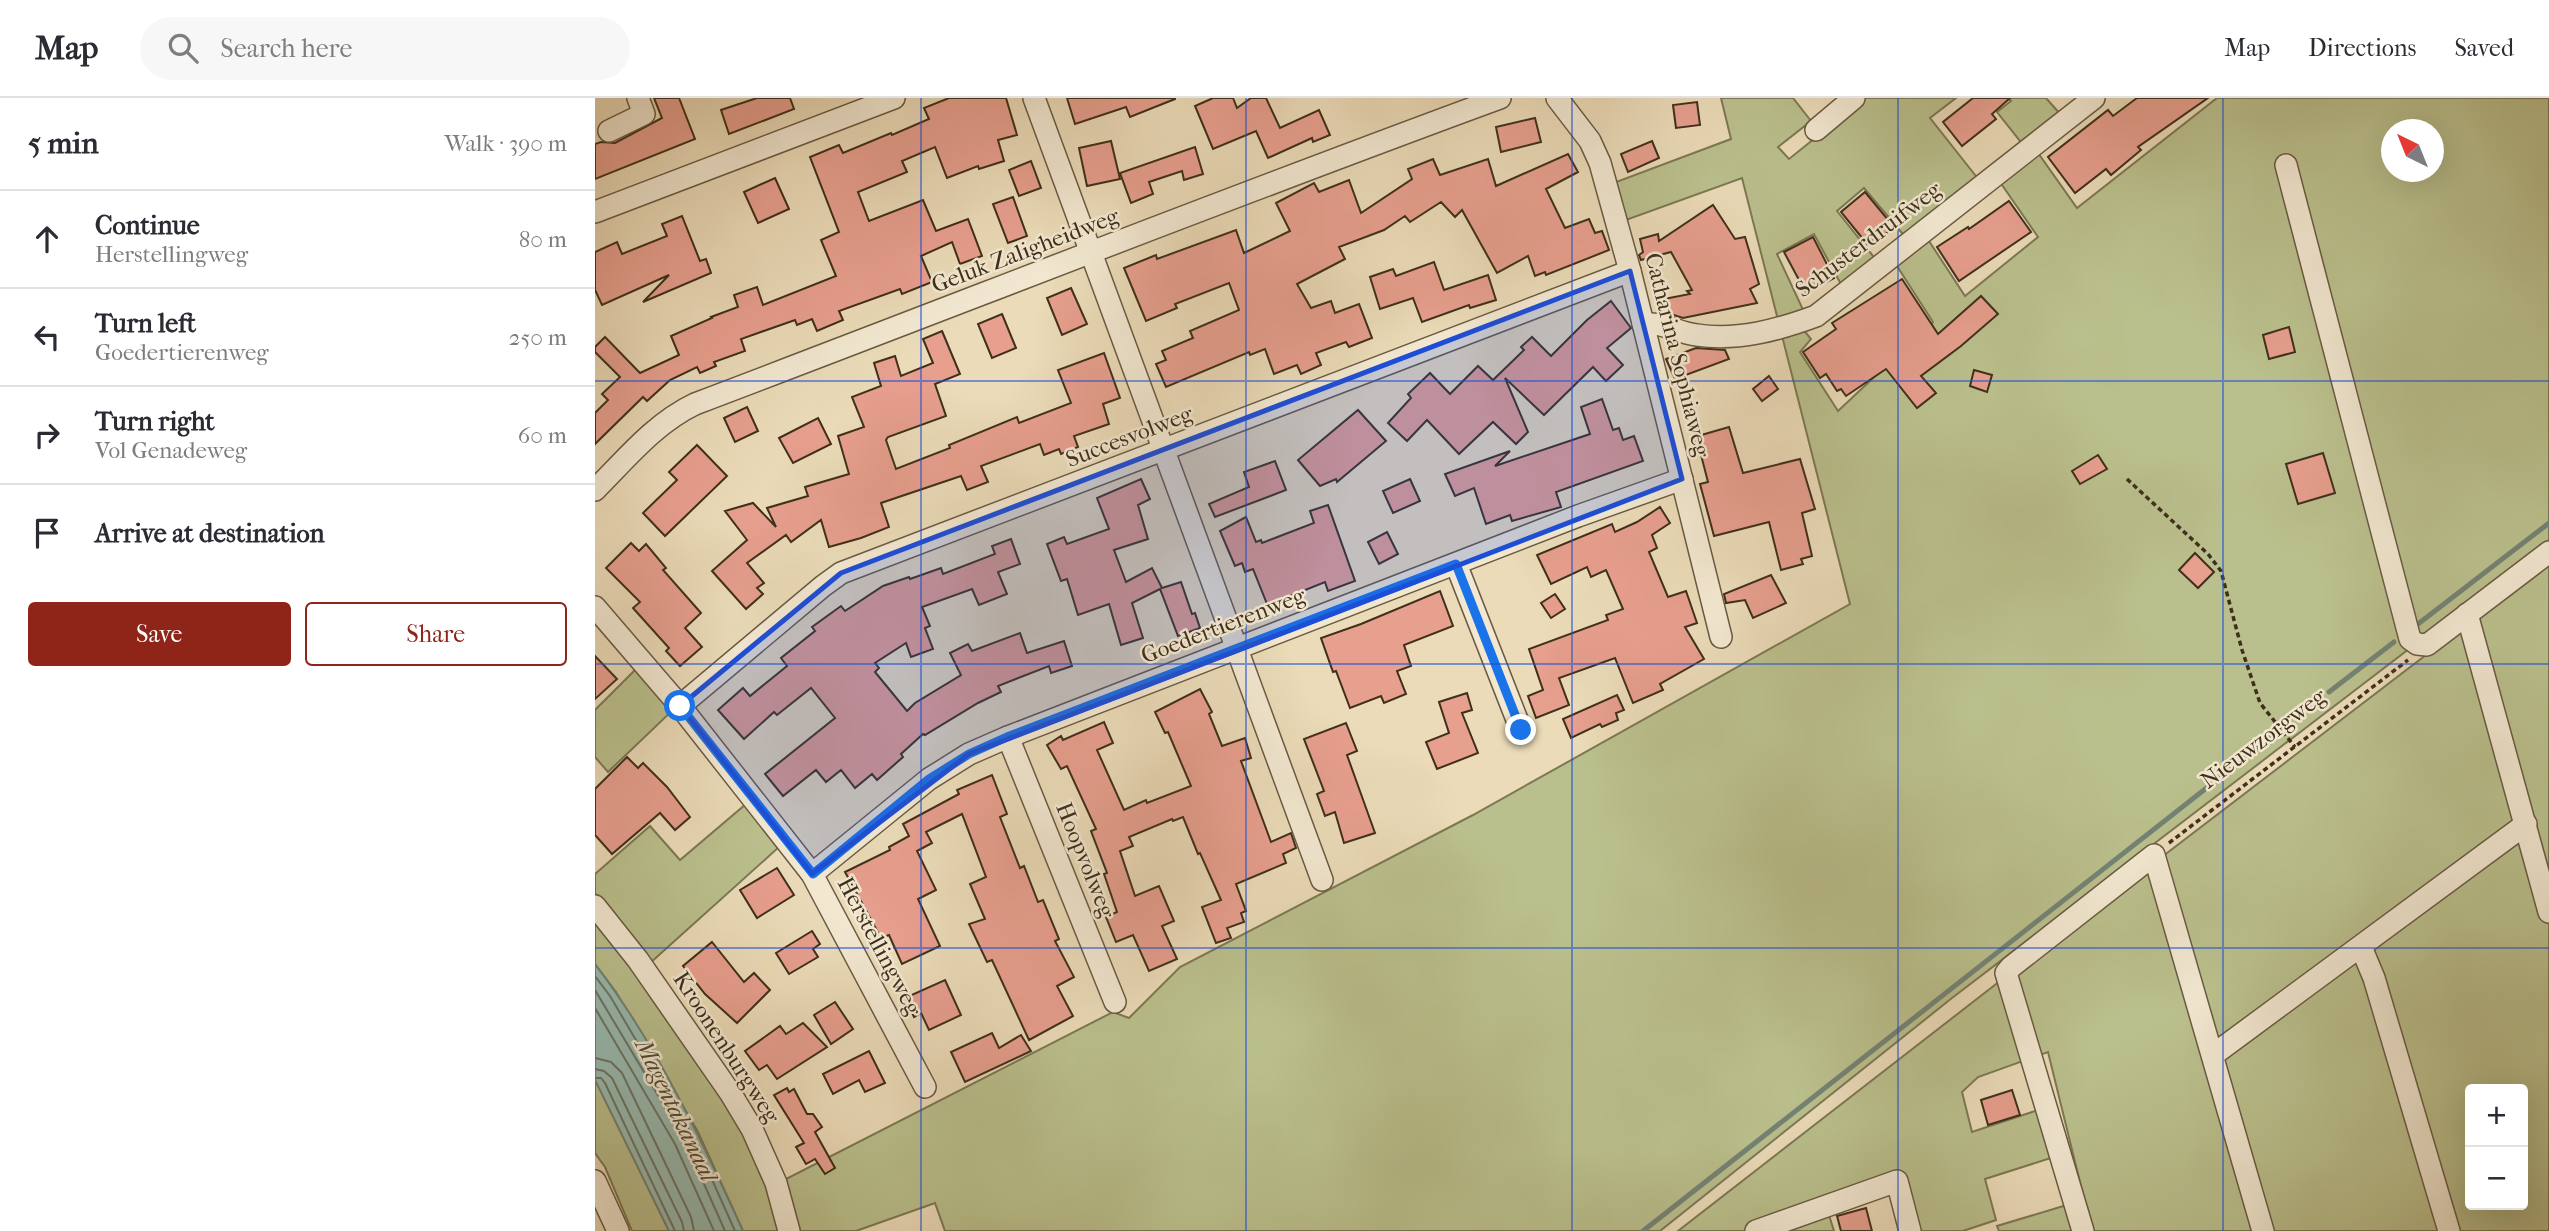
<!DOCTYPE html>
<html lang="en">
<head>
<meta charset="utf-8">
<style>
	:root { --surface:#fff; --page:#f7f7f7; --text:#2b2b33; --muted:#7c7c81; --line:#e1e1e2; --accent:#8f2418 }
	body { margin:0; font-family:"IM FELL French Canon",serif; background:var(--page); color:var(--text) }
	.controls { position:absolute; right:21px; bottom:21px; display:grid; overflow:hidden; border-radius:7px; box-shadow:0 7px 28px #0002 }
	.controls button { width:63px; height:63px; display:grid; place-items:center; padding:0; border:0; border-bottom:2px solid var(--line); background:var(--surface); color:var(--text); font:35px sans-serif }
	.compass { position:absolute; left:1786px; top:21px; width:63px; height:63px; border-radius:50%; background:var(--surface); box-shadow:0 7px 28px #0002; rotate:317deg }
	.stop { position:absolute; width:21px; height:21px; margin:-16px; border:5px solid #1a73e8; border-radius:50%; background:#fff }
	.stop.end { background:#1a73e8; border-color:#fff; box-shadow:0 2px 7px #0008 }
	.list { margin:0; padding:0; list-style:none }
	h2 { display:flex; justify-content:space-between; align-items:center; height:91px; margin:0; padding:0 28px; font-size:30px }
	h2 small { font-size:23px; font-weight:400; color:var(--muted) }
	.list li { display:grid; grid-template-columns:46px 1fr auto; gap:21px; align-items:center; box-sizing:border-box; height:98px; padding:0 28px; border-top:2px solid var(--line) }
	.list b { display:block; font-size:26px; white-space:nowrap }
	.list p { margin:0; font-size:23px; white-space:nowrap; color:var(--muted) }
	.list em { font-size:23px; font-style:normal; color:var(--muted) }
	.actions { display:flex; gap:14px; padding:21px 28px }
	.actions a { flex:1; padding:16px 0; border:2px solid var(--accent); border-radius:7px; text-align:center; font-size:24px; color:var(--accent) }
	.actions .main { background:var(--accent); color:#fff }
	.icon { flex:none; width:38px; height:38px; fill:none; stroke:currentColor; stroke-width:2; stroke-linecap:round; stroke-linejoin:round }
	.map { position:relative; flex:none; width:1954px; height:1133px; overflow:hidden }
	header { display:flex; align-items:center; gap:42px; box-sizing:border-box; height:98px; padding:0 35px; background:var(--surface); border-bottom:2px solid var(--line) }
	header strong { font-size:33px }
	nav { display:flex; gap:38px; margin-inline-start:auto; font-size:24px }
	.search { width:490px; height:63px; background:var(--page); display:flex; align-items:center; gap:18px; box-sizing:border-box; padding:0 24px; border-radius:38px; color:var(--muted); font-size:26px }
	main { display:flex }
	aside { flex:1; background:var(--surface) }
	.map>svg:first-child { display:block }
	.green { fill:#bac08d; stroke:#7c7854; stroke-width:2; fill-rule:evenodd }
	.water { fill:#98bbb1; stroke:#748375; stroke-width:2 }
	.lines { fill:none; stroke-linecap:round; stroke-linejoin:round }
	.shore { stroke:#6c7566; stroke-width:2 }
	.stream { stroke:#748375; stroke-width:5 }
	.building { fill:#e79f8e; stroke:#3f2f1b; stroke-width:2 }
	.minor-casing { stroke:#6a5a42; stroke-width:24 }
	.path { stroke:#3f2f1b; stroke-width:3.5; stroke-dasharray:5 3.5; stroke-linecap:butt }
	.minor { stroke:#f2e8d1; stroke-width:21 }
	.route { stroke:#1a73e8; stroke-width:9 }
	.marked { fill:#1d4ed8; fill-opacity:0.2; stroke:#1d4ed8; stroke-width:5; stroke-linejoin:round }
	.grid { fill:none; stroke:#1d4ed8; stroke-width:2; stroke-opacity:0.55 }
	.labels { text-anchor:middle; stroke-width:5; stroke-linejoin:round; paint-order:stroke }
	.street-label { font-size:23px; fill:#3f2f1b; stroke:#f2e8d1 }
	.water-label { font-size:24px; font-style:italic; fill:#514b39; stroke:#f2e8d1 }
</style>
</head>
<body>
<header>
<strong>Map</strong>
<div class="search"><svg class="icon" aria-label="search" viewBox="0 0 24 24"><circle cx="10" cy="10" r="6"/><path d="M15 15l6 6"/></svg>Search here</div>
<nav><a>Map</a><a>Directions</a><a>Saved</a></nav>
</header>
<main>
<aside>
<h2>5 min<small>Walk · 390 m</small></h2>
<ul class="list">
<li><svg class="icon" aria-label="ahead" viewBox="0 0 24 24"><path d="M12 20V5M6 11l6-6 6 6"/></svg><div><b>Continue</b><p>Herstellingweg</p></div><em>80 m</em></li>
<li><svg class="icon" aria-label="left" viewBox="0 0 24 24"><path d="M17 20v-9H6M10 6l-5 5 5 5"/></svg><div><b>Turn left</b><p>Goedertierenweg</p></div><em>250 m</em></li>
<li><svg class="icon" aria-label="right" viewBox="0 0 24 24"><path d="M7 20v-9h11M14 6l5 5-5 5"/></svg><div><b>Turn right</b><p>Vol Genadeweg</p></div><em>60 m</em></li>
<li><svg class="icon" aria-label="arrive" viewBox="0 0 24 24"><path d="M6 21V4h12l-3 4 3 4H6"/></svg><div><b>Arrive at destination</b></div></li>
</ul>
<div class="actions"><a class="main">Save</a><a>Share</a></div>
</aside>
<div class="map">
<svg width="1954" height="1133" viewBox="0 0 1954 1133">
	<rect width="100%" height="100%" fill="#ebdbb8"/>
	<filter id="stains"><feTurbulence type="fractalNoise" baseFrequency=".00286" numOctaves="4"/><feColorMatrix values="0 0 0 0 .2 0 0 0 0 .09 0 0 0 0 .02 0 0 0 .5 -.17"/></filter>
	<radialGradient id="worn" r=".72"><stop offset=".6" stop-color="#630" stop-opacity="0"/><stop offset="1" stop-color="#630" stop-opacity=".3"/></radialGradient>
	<!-- green -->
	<g class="green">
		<path d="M 1126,0 L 1198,0 L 1216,23 L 1183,49 L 1194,61 L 1270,0 L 1361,0 L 1335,20 L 1384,82 L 1312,141 L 1269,90 L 1242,113 L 1282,163 L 1248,190 L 1219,136 L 1182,156 L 1210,216 L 1202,224 L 1216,241 L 1205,254 L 1243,313 L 1338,224 L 1300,165 L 1332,140 L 1370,198 L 1443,139 L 1405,84 L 1443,55 L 1482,110 L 1622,0 L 1954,0 L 1954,444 L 1357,900 L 1065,1133 L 350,1133 L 340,1105 L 261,1133 L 201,1133 L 189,1082 L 518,914 L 534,920 L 585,869 L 878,717 L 1255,506 L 1147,80 L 1031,122 L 1021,84 L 1136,41 ZM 1797,32 L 1839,32 L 1839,74 L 1797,74 Z"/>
		<polygon points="1413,0 1451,0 1466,17 1429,48 1402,14 1416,3"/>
		<path d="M 1954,463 L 1954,1133 L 1497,1133 L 1453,954 L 1383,979 L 1367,994 L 1377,1034 L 1449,1010 L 1462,1058 L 1390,1081 L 1401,1122 L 1368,1133 L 1325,1133 L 1309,1076 L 1154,1133 L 1083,1133 L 1432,862 ZM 1875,991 L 1928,991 L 1928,1107 L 1875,1107 Z"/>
		<polygon points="45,567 80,610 13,674 0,659 0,612"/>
		<polygon points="151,706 184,749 54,866 0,795 0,776 55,728 85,762"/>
		<polygon points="0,820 46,878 143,1021 170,1074 185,1133 148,1133 103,1034 21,894 0,866"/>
		<polygon points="0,982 4,988 74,1133 37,1133 10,1069 0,1055"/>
		<polygon points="1475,1106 1483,1133 1404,1133 1402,1128"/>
		<polygon points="1233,1114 1239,1133 1196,1133 1194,1127"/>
	</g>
	<!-- water -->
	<path class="water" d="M 0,866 C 62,947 106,1041 148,1133 L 74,1133 L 0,982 Z"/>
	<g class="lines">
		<!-- shore -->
		<g class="shore">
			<polyline points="0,878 15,898 97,1037 140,1133"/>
			<polyline points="0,892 89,1041 130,1133"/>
			<polyline points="0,910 80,1046 119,1133"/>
			<polyline points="0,960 16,964 27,975 96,1119 99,1133"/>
			<polyline points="0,971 9,973 17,980 87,1124 89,1133"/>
			<polyline points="0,980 6,980 10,985 80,1133"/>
		</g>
		<!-- stream -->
		<g class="stream">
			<polyline points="1823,526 1954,425"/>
			<polyline points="1734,594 1799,544"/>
			<polyline points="1048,1133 1684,633"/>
		</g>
	</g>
	<!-- building -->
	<g class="building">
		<polygon points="59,0 84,0 100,41 0,81 0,46 6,44 20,45 67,20"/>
		<polygon points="162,0 195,0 199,11 134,36 126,12"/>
		<polygon points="354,0 411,0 422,37 403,42 409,63 384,71 383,68 352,80 340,49 307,63 312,74 263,94 274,123 328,102 341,133 373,121 387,158 365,166 357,144 326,158 337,184 307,196 305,191 244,213 248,222 222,233 217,221 202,227 200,222 146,241 150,253 119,264 121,268 105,275 102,269 75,282 52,303 48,299 0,346 0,315 13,302 7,296 25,279 0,254 0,249 10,239 45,275 84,257 76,238 117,220 116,219 143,209 139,197 162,189 168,207 241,178 226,142 244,134 215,59 244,47 248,55 296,35 297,37 334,21 329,10"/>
		<polygon points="472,0 580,0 580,1 535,19 531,9 480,26"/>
		<polygon points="618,0 638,0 642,10 656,0 671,0 685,30 724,12 735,37 718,44 717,40 673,60 661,33 618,51 600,8"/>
		<polygon points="1378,0 1415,0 1397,16 1401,21 1367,48 1348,24"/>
		<polygon points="1542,0 1613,0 1543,49 1546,52 1516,77 1511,71 1480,95 1453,59 1513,12 1518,18"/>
		<polygon points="1102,4 1105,27 1081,30 1078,7"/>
		<polygon points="940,20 946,44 906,54 901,29"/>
		<polygon points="516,43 525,81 492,88 484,50"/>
		<polygon points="1057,43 1064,60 1033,74 1026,56"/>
		<polygon points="600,49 608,76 589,82 587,73 554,84 558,96 536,105 525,75"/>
		<polygon points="973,56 983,74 951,91 970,130 994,121 1000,135 1007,133 1014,152 951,177 950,174 940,178 933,158 902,175 867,112 860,119 846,104 815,124 810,118 789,132 744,149 750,161 702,186 716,210 736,203 740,215 764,206 777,240 754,249 751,244 721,255 726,267 706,276 702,267 679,276 670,251 655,257 654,254 571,289 561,266 571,262 567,253 598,240 595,233 644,212 634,185 580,206 582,210 551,223 529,170 561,157 562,161 641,132 649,155 695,133 681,105 719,85 724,94 754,82 766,115 817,81 813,71 838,61 845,77 893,61 901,88"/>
		<polygon points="436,63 446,90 424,98 414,72"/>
		<polygon points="180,80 194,111 163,125 149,94"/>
		<polygon points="1270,94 1299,129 1279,145 1277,142 1272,146 1246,114"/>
		<polygon points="418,99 432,138 413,145 398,106"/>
		<polygon points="1414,103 1436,134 1364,183 1342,149 1373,129 1374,131"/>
		<polygon points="1118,107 1140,141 1150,139 1164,186 1155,191 1162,205 1088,220 1069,214 1064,202 1095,196 1092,193 1097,192 1076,154 1046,162 1044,157 1048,154 1045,141 1063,136 1064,143"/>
		<polygon points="87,118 105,163 111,161 116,175 48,204 74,177 7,207 0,192 0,154 22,144 27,156 72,138 67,126"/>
		<polygon points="1218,139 1239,180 1211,195 1189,154"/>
		<polygon points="839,164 849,192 893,177 901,202 875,210 874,207 827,224 818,200 785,211 775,179 798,171 801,178"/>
		<polygon points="1307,181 1343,236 1386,198 1403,216 1366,248 1326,278 1341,295 1322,310 1291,271 1251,298 1246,291 1242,293 1231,276 1225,280 1208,254 1241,231 1237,225"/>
		<polygon points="476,190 492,226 467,237 452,200"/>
		<polygon points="1016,203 1036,230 1012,250 1028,267 1011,283 998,269 949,317 910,280 933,334 921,346 898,324 864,356 832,322 812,343 793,325 816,300 813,296 835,275 855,296 883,268 898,282 929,252 926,249 937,239 956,258 992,222"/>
		<polygon points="407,216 421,250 397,260 383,226"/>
		<polygon points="1694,229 1700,254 1674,261 1668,237"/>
		<polygon points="347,233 365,276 340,286 351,318 293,339 291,342 301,371 355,350 354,347 422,319 424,325 476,305 463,272 509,255 525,300 508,306 514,326 479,338 483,349 466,356 464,351 449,357 445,346 386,368 393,384 372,392 366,378 286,405 294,429 266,440 234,449 226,422 196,444 191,437 152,465 169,485 162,490 168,496 151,511 117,473 152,442 130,413 158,405 181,429 172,410 213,398 210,389 254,376 243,338 269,329 257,299 286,288 279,265 300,258 306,278 338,265 328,241"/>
		<polygon points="1101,250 1130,252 1134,261 1080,281 1071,261"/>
		<polygon points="1379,272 1397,277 1392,294 1375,288"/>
		<polygon points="1174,278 1183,291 1167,303 1158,291"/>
		<polygon points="1007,301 1018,332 1024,330 1028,342 1039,338 1048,363 961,394 966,409 917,423 915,417 891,426 879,390 860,398 850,376 915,353 900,368 995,336 986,309"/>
		<polygon points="152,309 163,333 140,344 129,320"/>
		<polygon points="763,312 791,343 742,384 741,381 725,388 703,362"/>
		<polygon points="223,320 236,346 198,365 184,340"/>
		<polygon points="1134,329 1148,375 1205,361 1220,411 1207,415 1217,458 1206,461 1208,466 1186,472 1174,424 1119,438 1105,386 1113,384 1105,353 1100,355 1096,340"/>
		<polygon points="102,347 132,378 70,438 48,415 82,382 74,374"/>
		<polygon points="1728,355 1740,395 1703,406 1691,366"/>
		<polygon points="1503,357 1512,371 1485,386 1477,373"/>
		<polygon points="680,363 691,392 620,419 614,406 654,389 649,374"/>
		<polygon points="546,381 555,401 543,407 553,441 519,452 531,484 557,470 567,490 586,484 597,516 600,515 605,530 583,538 565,491 537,505 548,540 526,547 514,506 483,517 472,481 466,483 452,446 469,439 472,446 514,431 502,400"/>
		<polygon points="815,381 825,403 798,415 788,393"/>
		<polygon points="733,407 760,483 733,493 730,484 690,500 691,503 674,511 658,471 650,474 647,465 640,468 625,433 651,419 661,444 666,442 667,445 719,425 715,413"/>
		<polygon points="1065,409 1075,425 1057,437 1062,450 1054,454 1073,499 1091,493 1102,525 1090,529 1109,561 1065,586 1068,592 1038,605 1020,560 964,580 974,607 941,620 933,598 948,592 934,551 1013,522 1011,517 1028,511 1011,472 996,479 992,469 956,486 942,457 1017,426 1020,434 1042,424"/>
		<polygon points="792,434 803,456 784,466 773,444"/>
		<polygon points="416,441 425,466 403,474 412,496 384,507 377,491 327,509 335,528 330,530 338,551 316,559 311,545 280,565 284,570 280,574 312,613 320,605 366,577 355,555 373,546 377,553 425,535 432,555 469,543 477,568 456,575 454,568 403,588 406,594 383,605 330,637 328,636 306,656 308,659 282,682 277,676 260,690 246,672 231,684 221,672 188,698 170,676 240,620 216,590 182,617 179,614 149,641 123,612 148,590 155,598 192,568 186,560 220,533 217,529 246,508 250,513 288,488 314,479 315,481 346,470 348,476 400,456 397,448"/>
		<polygon points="36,445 44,453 51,446 71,470 68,472 106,515 90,530 107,549 85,568 71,553 74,550 38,510 45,504 11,470"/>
		<polygon points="1600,455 1619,474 1603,490 1584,472"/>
		<polygon points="1176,477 1191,505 1158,520 1150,502 1131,505 1129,496"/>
		<polygon points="845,493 858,528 809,547 816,568 802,573 811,596 789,605 786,598 755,610 741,573 738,574 726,540 766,526"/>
		<polygon points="960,496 970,511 956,520 946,505"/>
		<polygon points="0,558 22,581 0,601"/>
		<polygon points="605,591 617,614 614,616 627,648 650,640 656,660 646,663 676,744 696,735 701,750 688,756 691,765 641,786 651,813 646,815 649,824 632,830 636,840 621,845 607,809 626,802 605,755 603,756 588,719 578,723 577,721 534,739 538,748 525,753 540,798 564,788 579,823 567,828 582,861 554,873 538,837 521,844 511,819 522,814 509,776 512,775 496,733 501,731 472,668 466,671 452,647 466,638 468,642 509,624 518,645 502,652 529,712 551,702 552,705 596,688 573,634 570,635 560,614"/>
		<polygon points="872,595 877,612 867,615 883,655 842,671 831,644 854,635 844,604"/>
		<polygon points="1022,597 1029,612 1021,615 1023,622 1007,629 1005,626 976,640 968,621"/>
		<polygon points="751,625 762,653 752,657 780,735 749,745 740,714 730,718 722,696 729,693 709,641"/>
		<polygon points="32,659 43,670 48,665 72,689 95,719 80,732 65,715 17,756 0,737 0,691"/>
		<polygon points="397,677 412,716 405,719 425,770 429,768 443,804 448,802 464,841 460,843 479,879 462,888 478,918 434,942 397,862 392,864 374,826 390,821 375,786 391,779 367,716 331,734 337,745 322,753 341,792 323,801 345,848 307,866 294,837 286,840 250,774 295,752 294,749 314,738 308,726 364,696 362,692"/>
		<polygon points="182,770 199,797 162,820 145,792"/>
		<polygon points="217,833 225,846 218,851 223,859 194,876 181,855"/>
		<polygon points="117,844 149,884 159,875 175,892 142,925 110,896 88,868"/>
		<polygon points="350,882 366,917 334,932 326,915 319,919 310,900"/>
		<polygon points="240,904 258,931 236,946 219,917"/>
		<polygon points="208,925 232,949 182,981 172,967 164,972 150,953 185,928 191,936"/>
		<polygon points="397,935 404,950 426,937 436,953 370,984 356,954"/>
		<polygon points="274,953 290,985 270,994 264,982 238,996 228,976"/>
		<polygon points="192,990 194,994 199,991 212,1016 218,1016 227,1029 220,1034 240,1070 230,1076 220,1061 211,1066 201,1049 209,1045 179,997"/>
		<polygon points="1417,992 1425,1017 1393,1027 1386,1002"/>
		<polygon points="1271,1110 1277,1133 1246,1133 1242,1118"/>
	</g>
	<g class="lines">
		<!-- minor casing -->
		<g class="minor-casing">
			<g id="minor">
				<polyline points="439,0 727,782"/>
				<polyline points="962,0 995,43 1005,65 1035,173 1126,539"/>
				<polyline points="1221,32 1259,0"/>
				<polyline points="14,33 49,16 43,0"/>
				<polyline points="1691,67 1815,541 1822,546 1832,547 1954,454"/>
				<polyline points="0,114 299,0"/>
				<path d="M 1048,226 C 1069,224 1083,235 1102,237 C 1143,243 1183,232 1221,218 L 1499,0"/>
				<path d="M 0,392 C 31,361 60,325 100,306 C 369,204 635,99 905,0"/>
				<polyline points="861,466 926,632"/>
				<polyline points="0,509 85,608 217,776 330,989"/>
				<polyline points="1872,516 1954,814"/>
				<polyline points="85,608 228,488 246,475 1035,173"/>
				<polyline points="413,639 520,904"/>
				<polyline points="217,776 334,681 374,656 413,639 983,418 1087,381"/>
				<polyline points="0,808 43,862 136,996 157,1031 181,1085 194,1133"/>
				<polyline points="1766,849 1779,880 1854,1133"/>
				<polyline points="1618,957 1931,726"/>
				<polyline points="0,1083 23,1133"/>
				<polyline points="1161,1133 1302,1083 1315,1133"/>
				<polyline points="1488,1133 1411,875 1416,869 1559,757 1668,1133"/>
			</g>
		</g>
		<!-- path -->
		<g class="path">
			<polyline points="1532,381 1613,456 1626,473 1647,552 1665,605 1700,649"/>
			<polyline points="1574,745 1813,562"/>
		</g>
		<!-- minor -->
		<use href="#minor" class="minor"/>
	</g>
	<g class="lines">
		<!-- route -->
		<polyline class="route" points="85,608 218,776 334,681 374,656 412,639 861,466 926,632"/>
	</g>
	<!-- marked area -->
	<path class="marked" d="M 1035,173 L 1087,381 L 374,656 L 217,776 L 85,608 L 246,475 Z"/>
	<!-- grid -->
	<path class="grid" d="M 326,0 L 326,1133M 651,0 L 651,1133M 977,0 L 977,1133M 1303,0 L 1303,1133M 1628,0 L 1628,1133M 0,283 L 1954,283M 0,566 L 1954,566M 0,850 L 1954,850"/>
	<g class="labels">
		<!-- street labels -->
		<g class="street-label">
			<text transform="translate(1273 141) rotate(-37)" y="8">Schusterdruifweg</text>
			<text transform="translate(430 152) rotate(-21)" y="8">Geluk Zaligheidweg</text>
			<text transform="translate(1083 257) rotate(76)" y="8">Catharina Sophiaweg</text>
			<text transform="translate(534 338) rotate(-21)" y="8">Succesvolweg</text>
			<text transform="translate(628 527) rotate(-21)" y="8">Goedertierenweg</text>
			<text transform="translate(1668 640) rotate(-37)" y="8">Nieuwzorgweg</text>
			<text transform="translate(491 762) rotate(68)" y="8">Hoopvolweg</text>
			<text transform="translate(285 848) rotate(62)" y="8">Herstellingweg</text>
			<text transform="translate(132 949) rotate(57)" y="8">Kroonenburgweg</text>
		</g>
		<!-- water labels -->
		<g class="water-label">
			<text transform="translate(81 1012) rotate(64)" y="8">Magentakanaal</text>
		</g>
	</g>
	<rect width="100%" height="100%" filter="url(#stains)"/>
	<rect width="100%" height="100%" fill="url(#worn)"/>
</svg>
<div class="controls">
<button>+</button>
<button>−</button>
</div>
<svg class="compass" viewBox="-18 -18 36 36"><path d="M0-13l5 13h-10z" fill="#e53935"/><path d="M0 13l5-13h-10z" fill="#7c7c81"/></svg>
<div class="stop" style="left:85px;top:608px"></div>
<div class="stop end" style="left:926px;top:632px"></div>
</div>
</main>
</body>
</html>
